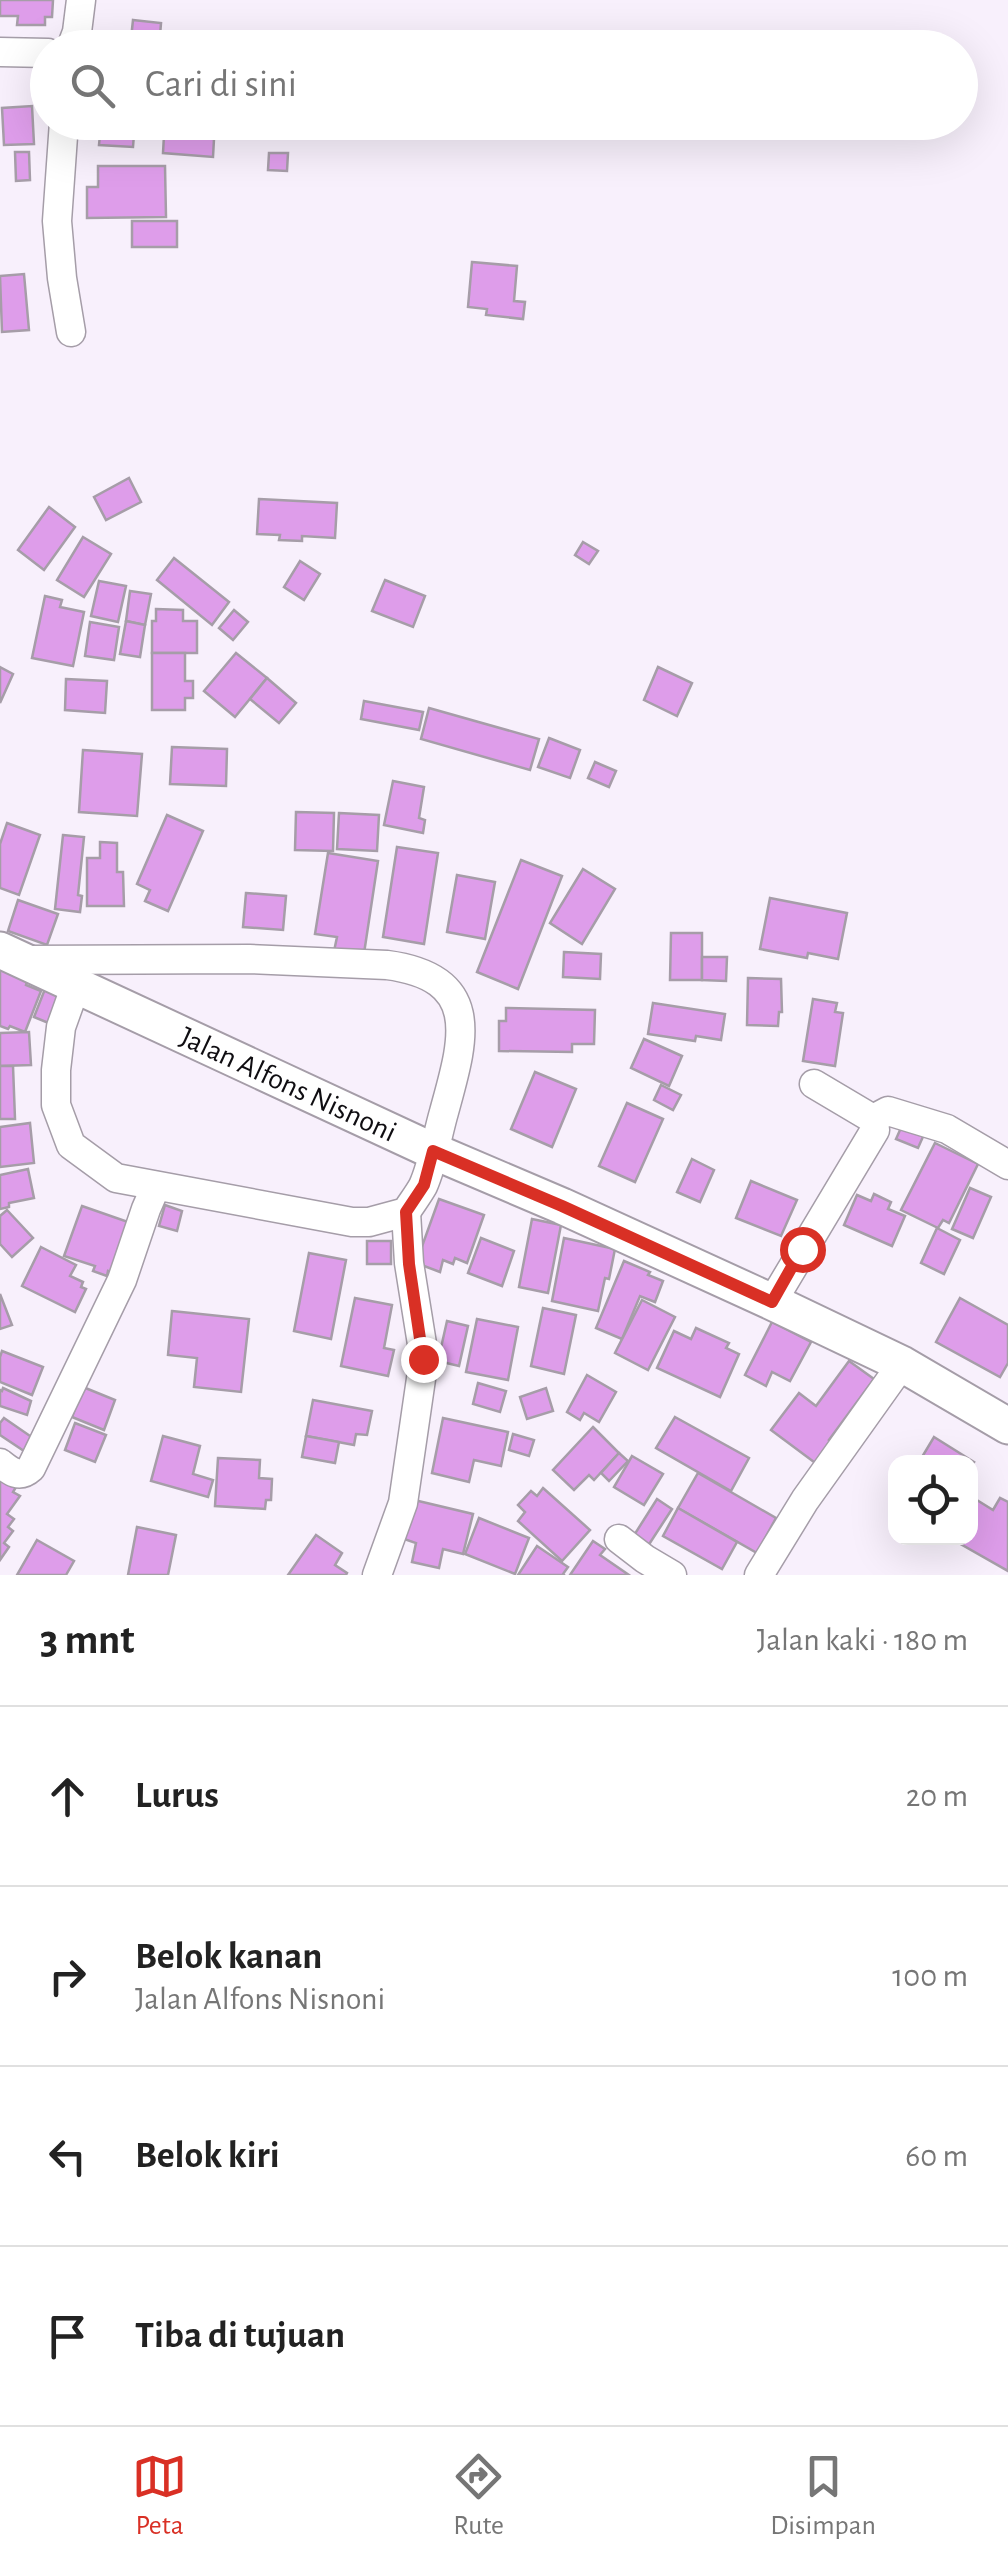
<!DOCTYPE html>
<html lang="id">
<head>
<meta charset="utf-8">
<style>
	:root { --surface:#fff; --page:#f6f6f6; --text:#222; --muted:#767676; --line:#e0e0e0; --accent:#d93025 }
	body { margin:0; font-family:"Alegreya Sans",sans-serif; background:var(--page); color:var(--text) }
	.controls { position:absolute; right:30px; bottom:30px; display:grid; overflow:hidden; border-radius:20px; box-shadow:0 10px 40px #0002 }
	.controls button { width:90px; height:90px; display:grid; place-items:center; padding:0; border:0; border-bottom:2px solid var(--line); background:var(--surface); color:var(--text); font:50px sans-serif }
	.stop { position:absolute; width:30px; height:30px; margin:-22px; border:8px solid #d93025; border-radius:50%; background:#fff }
	.stop.end { background:#d93025; border-color:#fff; box-shadow:0 2px 10px #0008 }
	.list { margin:0; padding:0; list-style:none }
	h2 { display:flex; justify-content:space-between; align-items:center; height:130px; margin:0; padding:0 40px; font-size:42px }
	h2 small { font-size:32px; font-weight:400; color:var(--muted) }
	.list li { display:grid; grid-template-columns:65px 1fr auto; gap:30px; align-items:center; box-sizing:border-box; height:180px; padding:0 40px; border-top:2px solid var(--line) }
	.list b { display:block; font-size:38px; white-space:nowrap }
	.list p { margin:0; font-size:32px; white-space:nowrap; color:var(--muted) }
	.list em { font-size:32px; font-style:normal; color:var(--muted) }
	.icon { flex:none; width:55px; height:55px; fill:none; stroke:currentColor; stroke-width:2; stroke-linecap:round; stroke-linejoin:round }
	.map { position:relative; flex:none; width:1008px; height:1575px; overflow:hidden }
	.search { position:absolute; background:var(--surface); box-shadow:0 10px 40px #0002; left:30px; right:30px; top:30px; height:110px; display:flex; align-items:center; gap:25px; box-sizing:border-box; padding:0 35px; border-radius:55px; color:var(--muted); font-size:38px }
	.sheet { height:850px; background:var(--surface) }
	nav { display:flex; justify-content:space-around; align-items:center; box-sizing:border-box; height:140px; border-top:2px solid var(--line); background:var(--surface); font-size:28px; color:var(--muted) }
	nav a { display:grid; justify-items:center; gap:5px }
	nav .on { color:var(--accent) }
	.map>svg:first-child { display:block }
	.building { fill:#de9dea; stroke:#a69da8; stroke-width:2.5 }
	.lines { fill:none; stroke-linecap:round; stroke-linejoin:round }
	.minor-casing { stroke:#a59da8; stroke-width:31 }
	.major-casing { stroke:#a59da8; stroke-width:39 }
	.minor { stroke:#fff; stroke-width:28 }
	.major { stroke:#fff; stroke-width:35 }
	.route { stroke:#d93025; stroke-width:12 }
	.labels { text-anchor:middle; stroke-width:9; stroke-linejoin:round; paint-order:stroke }
	.street-label { font-size:30px; fill:#0f0d11; stroke:#f8f0fc }
</style>
</head>
<body>
<div class="map">
<svg width="1008" height="1575" viewBox="0 0 1008 1575">
	<rect width="100%" height="100%" fill="#f8f0fc"/>
	<!-- building -->
	<g class="building">
		<polygon points="0,0 53,0 52,17 45,17 45,25 17,25 18,16 0,16"/>
		<polygon points="133,20 161,23 159,48 130,48"/>
		<polygon points="32,106 34,144 4,145 2,108"/>
		<polygon points="79,122 135,122 133,147 99,145 101,124"/>
		<polygon points="164,135 214,139 213,157 163,153"/>
		<polygon points="15,152 29,152 30,180 16,181"/>
		<polygon points="269,153 288,153 287,171 268,170"/>
		<polygon points="98,166 165,166 166,217 87,218 87,187 98,187"/>
		<rect x="132" y="221" width="45" height="26"/>
		<polygon points="472,262 517,266 514,301 525,302 523,319 486,315 487,309 468,307"/>
		<polygon points="24,274 29,330 2,332 0,276"/>
		<polygon points="129,478 141,502 106,520 94,497"/>
		<polygon points="259,499 337,503 335,538 302,536 302,541 279,540 280,535 257,534"/>
		<polygon points="49,507 75,527 44,570 18,550"/>
		<polygon points="83,537 111,554 84,597 57,580"/>
		<polygon points="583,542 598,551 589,564 575,555"/>
		<polygon points="174,558 229,602 212,625 157,580"/>
		<polygon points="300,561 320,574 304,600 284,587"/>
		<polygon points="385,580 425,596 413,627 372,611"/>
		<polygon points="99,581 126,586 118,622 91,616"/>
		<polygon points="130,591 151,594 145,625 126,621"/>
		<polygon points="45,596 62,600 60,607 84,612 73,666 32,658"/>
		<polygon points="156,609 183,610 183,621 197,621 197,653 152,653 152,621 156,621"/>
		<polygon points="234,610 248,622 233,640 219,628"/>
		<polygon points="126,621 145,625 140,657 120,654"/>
		<polygon points="90,622 119,627 114,660 85,656"/>
		<polygon points="152,653 185,653 185,681 193,681 193,698 185,698 185,710 152,710"/>
		<polygon points="236,653 267,678 235,717 204,691"/>
		<polygon points="0,667 13,674 0,703"/>
		<polygon points="658,667 692,683 677,716 644,700"/>
		<polygon points="267,678 296,703 279,723 250,699"/>
		<polygon points="66,679 107,681 105,713 65,710"/>
		<polygon points="364,701 423,712 419,730 361,719"/>
		<polygon points="429,708 539,739 530,770 421,739"/>
		<polygon points="549,738 580,750 570,778 538,767"/>
		<polygon points="172,747 227,749 226,786 170,784"/>
		<polygon points="83,750 142,754 137,816 79,812"/>
		<polygon points="595,762 616,771 609,787 588,778"/>
		<polygon points="393,781 424,787 419,818 425,820 423,833 384,825"/>
		<polygon points="296,812 334,813 333,851 295,850"/>
		<polygon points="339,813 379,815 377,851 337,849"/>
		<polygon points="167,815 203,831 168,911 145,901 150,890 137,884"/>
		<polygon points="7,823 40,835 19,895 0,888 0,844"/>
		<polygon points="63,835 84,837 78,895 82,896 80,912 55,909"/>
		<polygon points="100,842 117,843 117,872 123,872 124,906 87,906 87,858 100,858"/>
		<polygon points="397,847 438,853 424,944 383,937"/>
		<polygon points="328,853 378,861 363,960 333,956 337,937 315,934"/>
		<polygon points="521,860 562,876 518,989 477,972"/>
		<polygon points="583,869 615,889 582,944 550,923"/>
		<polygon points="457,875 495,882 485,939 447,932"/>
		<polygon points="246,893 286,896 283,930 243,927"/>
		<polygon points="770,898 847,913 838,959 808,953 807,958 760,949"/>
		<polygon points="18,900 58,914 47,945 8,931"/>
		<polygon points="671,933 702,933 702,980 670,980"/>
		<polygon points="564,952 601,954 600,979 563,977"/>
		<polygon points="702,957 727,957 726,981 702,980"/>
		<polygon points="0,967 28,978 26,985 41,991 25,1032 10,1026 8,1029 0,1026"/>
		<polygon points="748,978 781,979 782,1012 779,1012 778,1026 747,1025"/>
		<polygon points="45,989 67,998 56,1026 34,1017"/>
		<polygon points="813,999 837,1003 835,1012 843,1013 835,1066 803,1061"/>
		<polygon points="653,1003 725,1014 721,1040 696,1036 695,1041 648,1034"/>
		<polygon points="506,1008 595,1010 594,1044 572,1044 572,1052 499,1051 499,1021 506,1021"/>
		<polygon points="29,1032 31,1065 0,1066 0,1033"/>
		<polygon points="644,1039 682,1056 669,1086 631,1068"/>
		<polygon points="0,1066 13,1066 15,1119 0,1119"/>
		<polygon points="535,1072 576,1089 552,1147 511,1129"/>
		<polygon points="661,1085 681,1095 673,1110 654,1100"/>
		<polygon points="627,1103 663,1119 635,1182 599,1166"/>
		<polygon points="904,1121 926,1130 918,1148 896,1139"/>
		<polygon points="30,1123 34,1163 0,1167 0,1127"/>
		<polygon points="935,1143 978,1164 949,1223 943,1220 938,1228 901,1210"/>
		<polygon points="692,1159 714,1170 700,1202 677,1192"/>
		<polygon points="28,1169 34,1198 9,1203 9,1207 0,1209 0,1175"/>
		<polygon points="751,1181 797,1200 781,1236 736,1218"/>
		<polygon points="970,1188 991,1197 973,1238 952,1229"/>
		<polygon points="874,1194 891,1202 888,1209 905,1216 892,1246 844,1225 857,1195 871,1201"/>
		<polygon points="439,1199 484,1215 467,1263 455,1258 453,1264 443,1260 440,1272 416,1263"/>
		<polygon points="165,1205 182,1211 177,1231 159,1226"/>
		<polygon points="82,1206 131,1223 114,1273 108,1271 107,1276 93,1271 95,1266 64,1256"/>
		<polygon points="7,1210 33,1238 12,1257 0,1244 0,1216"/>
		<polygon points="532,1219 561,1225 548,1293 519,1287"/>
		<polygon points="937,1228 960,1240 944,1274 921,1263"/>
		<polygon points="481,1238 514,1251 502,1286 468,1273"/>
		<polygon points="564,1238 615,1249 609,1279 605,1278 598,1311 552,1301"/>
		<rect x="367" y="1241" width="24" height="23"/>
		<polygon points="41,1247 76,1265 70,1276 83,1282 81,1287 86,1289 75,1312 22,1286"/>
		<polygon points="309,1253 346,1260 331,1339 294,1331"/>
		<polygon points="624,1261 650,1272 648,1275 663,1281 655,1302 640,1296 622,1339 596,1328"/>
		<polygon points="0,1294 12,1325 0,1329"/>
		<polygon points="355,1298 392,1305 384,1348 394,1350 388,1376 341,1366"/>
		<polygon points="960,1298 1008,1325 1008,1363 1000,1377 936,1342"/>
		<polygon points="642,1300 675,1317 648,1370 615,1353"/>
		<polygon points="543,1308 576,1315 564,1374 531,1366"/>
		<polygon points="172,1311 249,1319 241,1392 194,1387 197,1358 168,1355"/>
		<polygon points="477,1319 518,1327 508,1380 466,1372"/>
		<polygon points="447,1321 468,1326 459,1366 438,1361"/>
		<polygon points="772,1322 811,1342 790,1381 772,1372 766,1386 745,1375"/>
		<polygon points="696,1328 729,1343 726,1348 739,1354 720,1397 657,1368 674,1331 691,1339"/>
		<polygon points="2,1351 43,1367 32,1395 0,1382 0,1357"/>
		<polygon points="849,1361 874,1379 829,1440 834,1443 818,1465 771,1430 799,1393 816,1406"/>
		<polygon points="587,1375 616,1392 599,1422 584,1413 580,1420 567,1412"/>
		<polygon points="478,1383 506,1391 500,1412 473,1404"/>
		<polygon points="83,1387 115,1400 104,1430 72,1417"/>
		<polygon points="3,1388 31,1401 27,1415 0,1406 0,1390 2,1391"/>
		<polygon points="546,1388 553,1411 527,1419 520,1397"/>
		<polygon points="313,1400 372,1411 367,1435 356,1434 354,1445 306,1436"/>
		<polygon points="675,1417 749,1458 731,1491 656,1448"/>
		<polygon points="4,1418 33,1438 24,1451 0,1435 0,1423"/>
		<polygon points="443,1418 508,1432 501,1466 474,1460 469,1482 432,1473"/>
		<polygon points="75,1423 106,1435 95,1462 65,1450"/>
		<polygon points="593,1427 619,1453 594,1480 589,1475 574,1490 553,1470"/>
		<polygon points="513,1434 534,1440 529,1456 509,1450"/>
		<polygon points="163,1436 200,1446 193,1474 213,1480 208,1497 151,1481"/>
		<polygon points="306,1436 339,1442 335,1463 302,1457"/>
		<polygon points="934,1437 974,1462 970,1467 970,1462 919,1462"/>
		<polygon points="619,1453 628,1461 609,1481 601,1473"/>
		<polygon points="632,1456 663,1474 644,1505 614,1487"/>
		<polygon points="218,1458 260,1460 259,1478 272,1479 271,1500 266,1500 265,1509 215,1506"/>
		<polygon points="698,1473 776,1518 757,1553 678,1508"/>
		<polygon points="0,1476 16,1487 13,1492 20,1496 7,1514 14,1519 8,1527 13,1531 4,1543 9,1547 0,1560"/>
		<polygon points="543,1488 590,1530 562,1561 518,1521 525,1512 518,1505 531,1491 537,1496"/>
		<polygon points="972,1497 993,1510 1000,1498 1008,1502 1008,1571 950,1538 970,1538"/>
		<polygon points="410,1499 473,1514 463,1554 443,1549 439,1568 412,1562 416,1543 401,1538"/>
		<polygon points="657,1499 672,1509 646,1549 631,1540"/>
		<polygon points="678,1508 737,1542 722,1569 663,1536"/>
		<polygon points="479,1518 529,1538 515,1574 465,1554"/>
		<polygon points="137,1527 176,1535 168,1575 128,1575"/>
		<polygon points="316,1535 342,1553 335,1565 347,1573 346,1575 288,1575"/>
		<polygon points="37,1540 74,1561 66,1575 17,1575"/>
		<polygon points="593,1541 605,1549 600,1555 629,1575 570,1575"/>
		<polygon points="537,1546 568,1567 563,1574 564,1575 518,1575"/>
	</g>
	<g class="lines">
		<!-- minor casing -->
		<g class="minor-casing">
			<g id="minor">
				<polyline points="71,48 77,32 81,0"/>
				<polyline points="0,52 48,53"/>
				<polyline points="64,122 57,221 62,278 71,332"/>
				<path d="M 28,960 L 249,959 L 387,965 C 485,978 463,1042 444,1112 C 437,1136 433,1164 423,1186 C 418,1195 411,1204 406,1212 L 369,1222 L 352,1222 L 116,1178 L 71,1145 L 56,1105 L 56,1070 L 61,1027 L 76,985"/>
				<polyline points="873,1119 888,1111 947,1129 1008,1165"/>
				<polyline points="772,1302 875,1130 873,1119 814,1084"/>
				<path d="M 0,1463 C 10,1471 19,1479 31,1468 L 122,1280 L 146,1209 L 156,1186"/>
				<polyline points="619,1539 645,1559 672,1575"/>
				<polyline points="377,1575 403,1503 422,1372 422,1344 409,1263 406,1212"/>
				<polyline points="759,1575 805,1500 902,1364"/>
			</g>
		</g>
		<!-- major casing -->
		<g class="major-casing">
			<g id="major">
				<path id="s1" d="M 0,950 L 433,1151 L 562,1206 L 772,1302 L 902,1364 L 1008,1426"/>
			</g>
		</g>
		<!-- minor -->
		<use href="#minor" class="minor"/>
		<!-- major -->
		<use href="#major" class="major"/>
	</g>
	<g class="lines">
		<!-- route -->
		<polyline class="route" points="423,1359 409,1264 406,1212 424,1185 433,1151 562,1206 772,1302 802,1249"/>
	</g>
	<g class="labels">
		<!-- street labels -->
		<g class="street-label">
			<text dy="10" stroke="none"><textPath href="#s1" startOffset="318">Jalan Alfons Nisnoni</textPath></text>
		</g>
	</g>
</svg>
<div class="controls">
<button><svg class="icon" aria-label="locate" viewBox="0 0 24 24"><circle cx="12" cy="12" r="6"/><path d="M12 2v4M12 18v4M2 12h4M18 12h4"/></svg></button>
</div>
<div class="stop" style="left:802px;top:1249px"></div>
<div class="stop end" style="left:423px;top:1359px"></div>
<div class="search"><svg class="icon" aria-label="search" viewBox="0 0 24 24"><circle cx="10" cy="10" r="6"/><path d="M15 15l6 6"/></svg>Cari di sini</div>
</div>
<section class="sheet">
<h2>3 mnt<small>Jalan kaki · 180 m</small></h2>
<ul class="list">
<li><svg class="icon" aria-label="ahead" viewBox="0 0 24 24"><path d="M12 20V5M6 11l6-6 6 6"/></svg><div><b>Lurus</b></div><em>20 m</em></li>
<li><svg class="icon" aria-label="right" viewBox="0 0 24 24"><path d="M7 20v-9h11M14 6l5 5-5 5"/></svg><div><b>Belok kanan</b><p>Jalan Alfons Nisnoni</p></div><em>100 m</em></li>
<li><svg class="icon" aria-label="left" viewBox="0 0 24 24"><path d="M17 20v-9H6M10 6l-5 5 5 5"/></svg><div><b>Belok kiri</b></div><em>60 m</em></li>
<li><svg class="icon" aria-label="arrive" viewBox="0 0 24 24"><path d="M6 21V4h12l-3 4 3 4H6"/></svg><div><b>Tiba di tujuan</b></div></li>
</ul>
</section>
<nav>
<a class="on"><svg class="icon" aria-label="map" viewBox="0 0 24 24"><path d="M3 6l6-2 6 2 6-2v14l-6 2-6-2-6 2zM9 4v14M15 6v14"/></svg>Peta</a>
<a><svg class="icon" aria-label="directions" viewBox="0 0 24 24"><path d="M12 3l9 9-9 9-9-9zM9 14v-3h6M13 9l2 2-2 2"/></svg>Rute</a>
<a><svg class="icon" aria-label="saved" viewBox="0 0 24 24"><path d="M7 4h10v16l-5-4-5 4z"/></svg>Disimpan</a>
</nav>
</body>
</html>
